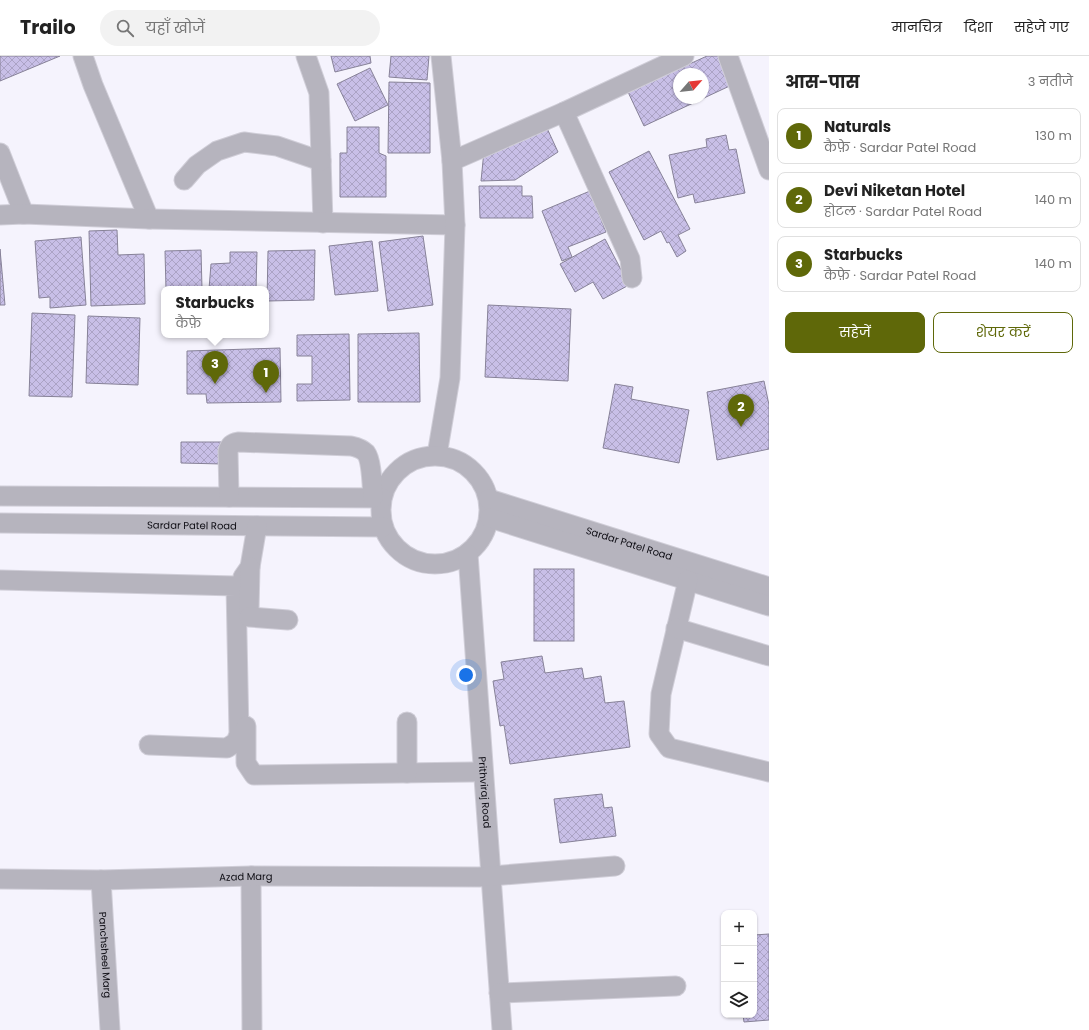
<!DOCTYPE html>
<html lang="hi">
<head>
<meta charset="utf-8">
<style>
	:root { --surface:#fff; --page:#f2f2f2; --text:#222; --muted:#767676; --line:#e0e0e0; --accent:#5f6809 }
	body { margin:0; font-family:Poppins,"Noto Sans Devanagari",sans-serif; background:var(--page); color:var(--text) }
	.controls { position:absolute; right:12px; bottom:12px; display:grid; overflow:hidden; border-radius:8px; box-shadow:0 1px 3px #0004 }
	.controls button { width:36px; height:36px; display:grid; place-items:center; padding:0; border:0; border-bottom:1px solid var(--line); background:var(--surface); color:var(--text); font:20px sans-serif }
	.compass { position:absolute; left:673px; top:12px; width:36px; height:36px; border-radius:50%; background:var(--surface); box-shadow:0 1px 3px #0004; rotate:62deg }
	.you { position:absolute; left:466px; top:619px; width:14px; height:14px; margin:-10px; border:3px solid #fff; border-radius:50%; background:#1a73e8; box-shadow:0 0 0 6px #1a73e833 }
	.badge { display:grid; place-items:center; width:26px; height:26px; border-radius:50%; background:var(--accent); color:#fff; font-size:13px; font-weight:700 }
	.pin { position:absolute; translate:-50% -33px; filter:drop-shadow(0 1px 2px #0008) }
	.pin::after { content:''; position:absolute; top:21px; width:14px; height:12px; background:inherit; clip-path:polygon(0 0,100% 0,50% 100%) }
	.popup { position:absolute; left:161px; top:230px; width:108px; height:52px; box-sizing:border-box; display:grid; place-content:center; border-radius:8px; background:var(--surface); filter:drop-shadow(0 1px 3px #0005); font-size:13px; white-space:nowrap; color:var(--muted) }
	.popup b { font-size:15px; color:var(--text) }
	.popup::after { content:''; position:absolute; left:50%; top:100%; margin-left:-8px; border:8px solid transparent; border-top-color:var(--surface) }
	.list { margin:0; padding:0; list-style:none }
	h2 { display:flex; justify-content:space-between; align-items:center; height:52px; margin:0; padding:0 16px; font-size:17px }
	h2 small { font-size:13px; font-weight:400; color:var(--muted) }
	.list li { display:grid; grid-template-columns:26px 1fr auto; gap:12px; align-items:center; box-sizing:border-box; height:56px; margin:0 8px 8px; padding:0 8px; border:1px solid var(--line); border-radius:8px }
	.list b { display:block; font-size:15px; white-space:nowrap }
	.list p { margin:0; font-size:13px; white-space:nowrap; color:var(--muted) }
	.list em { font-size:13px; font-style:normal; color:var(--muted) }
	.actions { display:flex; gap:8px; padding:12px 16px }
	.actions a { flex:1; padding:9px 0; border:1px solid var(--accent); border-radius:8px; text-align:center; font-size:14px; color:var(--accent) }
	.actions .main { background:var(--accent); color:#fff }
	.icon { flex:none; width:22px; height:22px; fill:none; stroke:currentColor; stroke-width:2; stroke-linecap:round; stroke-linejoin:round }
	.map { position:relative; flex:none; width:769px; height:974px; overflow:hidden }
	header { display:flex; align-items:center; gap:24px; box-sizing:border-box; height:56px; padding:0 20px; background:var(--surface); border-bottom:1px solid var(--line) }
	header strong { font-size:19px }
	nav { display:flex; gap:22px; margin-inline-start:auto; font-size:14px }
	.search { width:280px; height:36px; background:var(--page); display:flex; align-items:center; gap:10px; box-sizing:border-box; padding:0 14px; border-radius:22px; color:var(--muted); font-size:15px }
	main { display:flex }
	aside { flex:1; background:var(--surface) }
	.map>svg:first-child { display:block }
	.building { fill:url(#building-cross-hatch); stroke:#878298; fill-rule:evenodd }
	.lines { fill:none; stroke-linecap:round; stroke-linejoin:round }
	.minor-casing { stroke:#d0ced8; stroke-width:21 }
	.minor { stroke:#b6b4be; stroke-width:19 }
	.labels { text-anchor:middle; stroke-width:4; stroke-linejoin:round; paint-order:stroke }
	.street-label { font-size:10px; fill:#0d0c13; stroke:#fff }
</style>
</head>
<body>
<header>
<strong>Trailo</strong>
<div class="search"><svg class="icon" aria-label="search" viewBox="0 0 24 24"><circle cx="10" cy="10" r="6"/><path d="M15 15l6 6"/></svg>यहाँ खोजें</div>
<nav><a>मानचित्र</a><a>दिशा</a><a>सहेजे गए</a></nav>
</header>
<main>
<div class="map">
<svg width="769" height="974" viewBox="0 0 769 974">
	<defs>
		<pattern id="building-cross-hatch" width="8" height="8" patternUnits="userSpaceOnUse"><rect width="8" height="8" fill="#c8bfe7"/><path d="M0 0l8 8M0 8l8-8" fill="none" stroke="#aba3c5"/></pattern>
	</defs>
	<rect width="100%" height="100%" fill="#f5f3fd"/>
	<!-- building -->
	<g class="building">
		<polygon points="0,0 60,0 0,25"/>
		<polygon points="331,0 370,0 371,7 335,16"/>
		<polygon points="391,0 429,0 427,24 389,21"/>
		<path d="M 707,0 L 723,0 L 736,27 L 644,70 L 628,36 ZM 679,18 L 703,18 L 703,42 L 679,42 Z"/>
		<polygon points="370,12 388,49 355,65 337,28"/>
		<polygon points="389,26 430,27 430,97 388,97"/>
		<polygon points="546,70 558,96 515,124 481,125 484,95"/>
		<polygon points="347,71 379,71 379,97 386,100 386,141 340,141 340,97 347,97"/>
		<polygon points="726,79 729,94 736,93 745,137 695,147 693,138 678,142 669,99 707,91 706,83"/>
		<polygon points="649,95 690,173 678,179 686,195 677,201 669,186 667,187 661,175 644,184 609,116"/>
		<polygon points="479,130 522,130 522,140 532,140 533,162 480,162"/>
		<polygon points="590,135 606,176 568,191 572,201 562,205 542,155"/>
		<polygon points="117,174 118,199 144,198 145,248 91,250 89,175"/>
		<polygon points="423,180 433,249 388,255 379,186"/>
		<polygon points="81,181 86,249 50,252 50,241 39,242 35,185"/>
		<polygon points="605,183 629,229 603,243 593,226 575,236 560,208"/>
		<polygon points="372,185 378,235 335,239 329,190"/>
		<polygon points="0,193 5,249 0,249"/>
		<polygon points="201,194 202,233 166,233 165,195"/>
		<polygon points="315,194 314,244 267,245 268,195"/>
		<polygon points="230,196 257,196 256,233 209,233 211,208 230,207"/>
		<polygon points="488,249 571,253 568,325 485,321"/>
		<polygon points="32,257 75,259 72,341 29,340"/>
		<polygon points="88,260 140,262 138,329 86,327"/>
		<polygon points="419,277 420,346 358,346 358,278"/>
		<polygon points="349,278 350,344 297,345 297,328 312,328 312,300 297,300 297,279"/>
		<polygon points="280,292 281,346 207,347 206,338 187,338 187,295"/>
		<polygon points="764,325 769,349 769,393 717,404 707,336"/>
		<polygon points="615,328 633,331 631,343 689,354 679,407 603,392"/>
		<polygon points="181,386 221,386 222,408 181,407"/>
		<rect x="534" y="513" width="40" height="72"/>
		<polygon points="542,600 545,617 582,612 584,623 601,620 605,647 624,645 630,691 510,708 504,669 500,670 493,625 504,623 501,606"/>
		<polygon points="602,738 604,752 612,751 616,780 560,787 554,743"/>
		<polygon points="769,878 769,964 744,966 743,959 754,959 754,879"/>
	</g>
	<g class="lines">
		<!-- minor casing -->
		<g class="minor-casing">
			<g id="minor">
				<polyline points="83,0 93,29 149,163"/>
				<polyline points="306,0 319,37 323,167"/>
				<polyline points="728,0 769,114"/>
				<polyline points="564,56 630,203 632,222"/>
				<polyline points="0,97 24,158"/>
				<polyline points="452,105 564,56 684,0"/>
				<polyline points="184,124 197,109 217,95 244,86 277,90 321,105"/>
				<polyline points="0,159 24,158 149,163 455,169"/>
				<polyline points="437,399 450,322 455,169 452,105 441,0"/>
				<circle cx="435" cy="454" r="54"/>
				<polyline points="0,440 382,442"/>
				<path d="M 229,441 L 228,395 C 230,389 232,387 238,386 L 351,390 C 356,391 362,393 366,397 C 372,405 372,431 373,442"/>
				<path id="s1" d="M 489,443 L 769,531"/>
				<polyline points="490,462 769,550"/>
				<path id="s2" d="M 0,467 L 383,471"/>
				<path id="s3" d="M 468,498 L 502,974"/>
				<polyline points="243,521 250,511 257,470"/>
				<polyline points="0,524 236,530 239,678 236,686 227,692 149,689"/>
				<polyline points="688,524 661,638 659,678 669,692 769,716"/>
				<polyline points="249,555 250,511"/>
				<polyline points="249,561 288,564"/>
				<polyline points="676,572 769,600"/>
				<polyline points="246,670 246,707 254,719 473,716"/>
				<polyline points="407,717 407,666"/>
				<polyline points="251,820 252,974"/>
				<path id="s4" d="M 0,823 L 101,824 L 251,820 L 479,821 L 615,810"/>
				<path id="s5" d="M 101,824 L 110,974"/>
				<polyline points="499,937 676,930"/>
			</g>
		</g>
		<!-- minor -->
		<use href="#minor" class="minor"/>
	</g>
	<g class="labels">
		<!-- street labels -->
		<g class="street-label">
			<text dy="4" stroke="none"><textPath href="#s2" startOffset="192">Sardar Patel Road</textPath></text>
			<text dy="4" stroke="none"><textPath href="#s1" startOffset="147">Sardar Patel Road</textPath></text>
			<text dy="4" stroke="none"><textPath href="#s3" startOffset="239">Prithviraj Road</textPath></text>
			<text dy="4" stroke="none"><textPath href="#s4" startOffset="246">Azad Marg</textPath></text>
			<text dy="4" stroke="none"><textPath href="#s5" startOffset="75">Panchsheel Marg</textPath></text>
		</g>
	</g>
</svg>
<div class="controls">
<button>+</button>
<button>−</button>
<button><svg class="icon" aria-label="layers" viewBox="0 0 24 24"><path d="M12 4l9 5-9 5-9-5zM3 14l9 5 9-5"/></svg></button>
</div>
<svg class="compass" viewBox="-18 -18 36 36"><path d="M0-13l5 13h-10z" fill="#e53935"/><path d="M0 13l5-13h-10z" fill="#767676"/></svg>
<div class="you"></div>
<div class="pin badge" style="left:266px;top:337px">1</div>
<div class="pin badge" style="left:741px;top:371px">2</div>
<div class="pin badge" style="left:215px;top:328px">3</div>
<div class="popup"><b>Starbucks</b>कैफ़े</div>
</div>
<aside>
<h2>आस-पास<small>3 नतीजे</small></h2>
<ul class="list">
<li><span class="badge">1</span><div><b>Naturals</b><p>कैफ़े · Sardar Patel Road</p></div><em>130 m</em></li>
<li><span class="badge">2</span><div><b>Devi Niketan Hotel</b><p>होटल · Sardar Patel Road</p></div><em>140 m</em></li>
<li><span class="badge">3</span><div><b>Starbucks</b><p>कैफ़े · Sardar Patel Road</p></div><em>140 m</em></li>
</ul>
<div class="actions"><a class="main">सहेजें</a><a>शेयर करें</a></div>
</aside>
</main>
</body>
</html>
